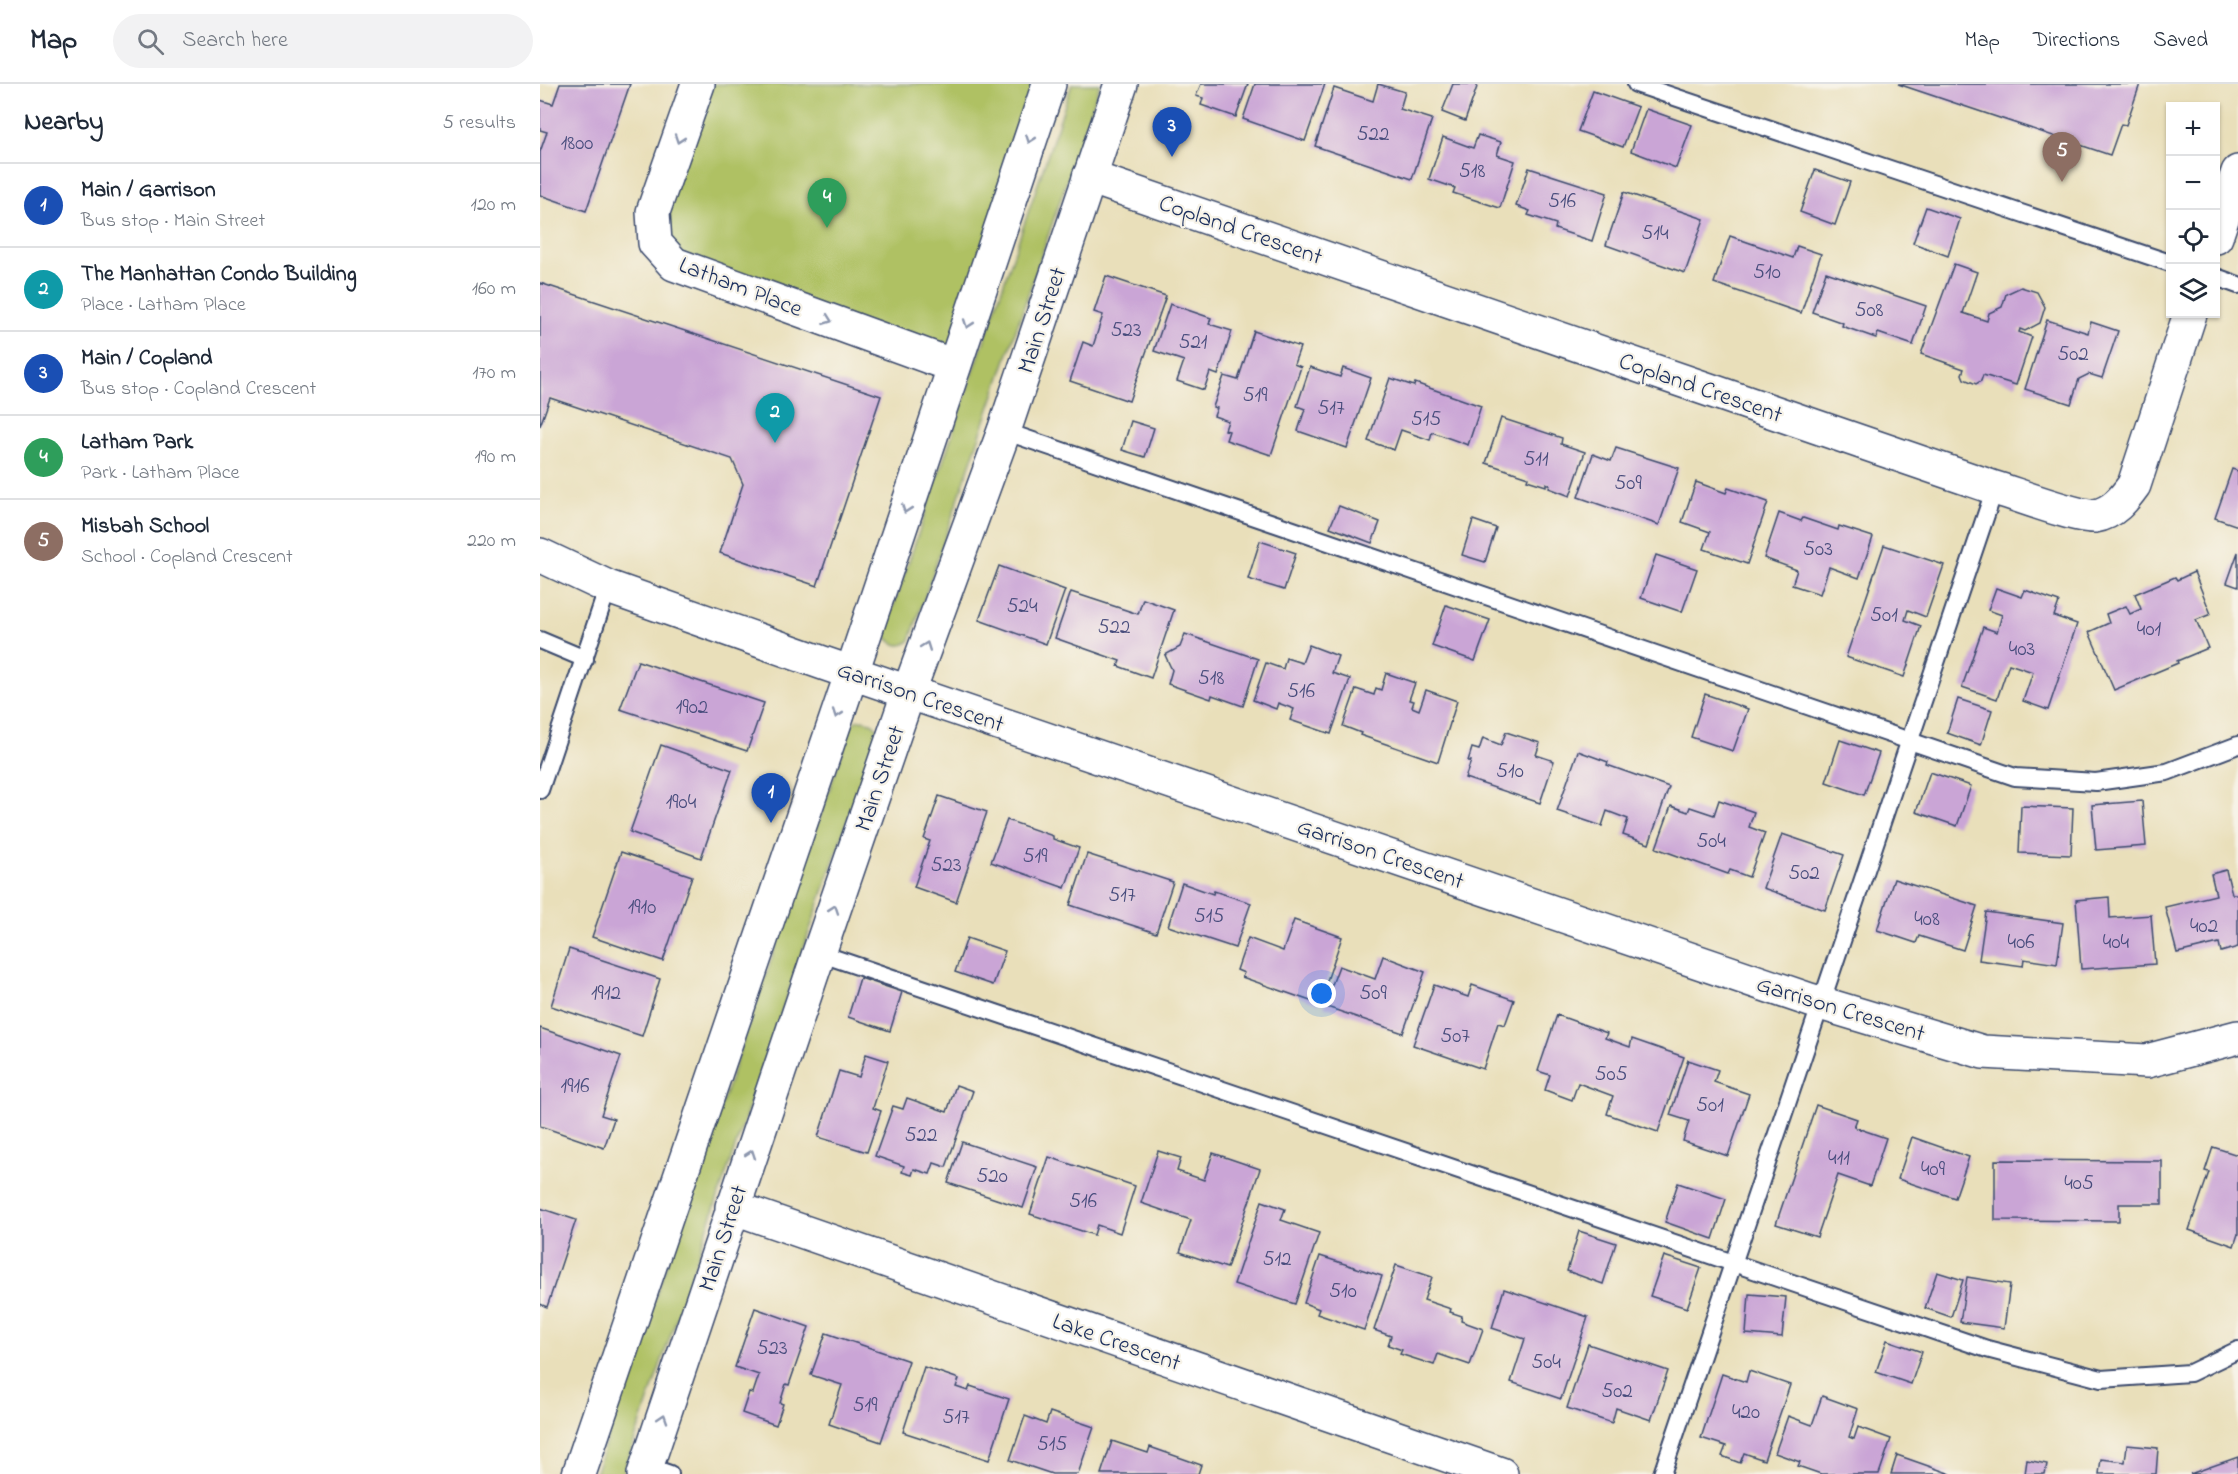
<!DOCTYPE html>
<html lang="en">
<head>
<meta charset="utf-8">
<style>
	:root { --surface:#fff; --page:#f2f2f3; --text:#1f2937; --muted:#747a83; --line:#e0e1e3; --accent:#ea580c }
	body { margin:0; font-family:"Indie Flower",sans-serif; background:var(--page); color:var(--text) }
	.controls { position:absolute; right:18px; top:18px; display:grid; overflow:hidden; border-radius:0px; box-shadow:0 2px 4px #0004 }
	.controls button { width:54px; height:54px; display:grid; place-items:center; padding:0; border:0; border-bottom:2px solid var(--line); background:var(--surface); color:var(--text); font:30px sans-serif }
	.you { position:absolute; left:782px; top:910px; width:21px; height:21px; margin:-15px; border:4px solid #fff; border-radius:50%; background:#1a73e8; box-shadow:0 0 0 9px #1a73e833 }
	.badge { display:grid; place-items:center; width:39px; height:39px; border-radius:50%; background:var(--accent); color:#fff; font-size:20px; font-weight:700 }
	.pin { position:absolute; translate:-50% -50px; filter:drop-shadow(0 2px 3px #0008) }
	.pin::after { content:''; position:absolute; top:32px; width:21px; height:18px; background:inherit; clip-path:polygon(0 0,100% 0,50% 100%) }
	.list { margin:0; padding:0; list-style:none }
	h2 { display:flex; justify-content:space-between; align-items:center; height:78px; margin:0; padding:0 24px; font-size:26px }
	h2 small { font-size:20px; font-weight:400; color:var(--muted) }
	.list li { display:grid; grid-template-columns:39px 1fr auto; gap:18px; align-items:center; box-sizing:border-box; height:84px; padding:0 24px; border-top:2px solid var(--line) }
	.list b { display:block; font-size:22px; white-space:nowrap }
	.list p { margin:0; font-size:20px; white-space:nowrap; color:var(--muted) }
	.list em { font-size:20px; font-style:normal; color:var(--muted) }
	.icon { flex:none; width:33px; height:33px; fill:none; stroke:currentColor; stroke-width:2; stroke-linecap:round; stroke-linejoin:round }
	.map { position:relative; flex:none; width:1698px; height:1390px; overflow:hidden }
	header { display:flex; align-items:center; gap:36px; box-sizing:border-box; height:84px; padding:0 30px; background:var(--surface); border-bottom:2px solid var(--line) }
	header strong { font-size:28px }
	nav { display:flex; gap:33px; margin-inline-start:auto; font-size:21px }
	.search { width:420px; height:54px; background:var(--page); display:flex; align-items:center; gap:15px; box-sizing:border-box; padding:0 21px; border-radius:33px; color:var(--muted); font-size:22px }
	main { display:flex }
	aside { flex:1; background:var(--surface) }
	.map>svg:first-child { display:block }
	.green { fill:#afc164; stroke:#657861; stroke-width:1.5 }
	.building { fill:#caa5d6 }
	.lines { fill:none; stroke-linecap:round; stroke-linejoin:round }
	.service-casing { stroke:#3a496c; stroke-width:20 }
	.minor-casing { stroke:#3a496c; stroke-width:36 }
	.tertiary-casing { stroke:#3a496c; stroke-width:36 }
	.service { stroke:#fff; stroke-width:16 }
	.minor { stroke:#fff; stroke-width:33 }
	.tertiary { stroke:#fff; stroke-width:33 }
	.oneway { stroke:#8d97ae }
	.labels { text-anchor:middle; stroke-width:4.5; stroke-linejoin:round; paint-order:stroke }
	.number-label { font-size:21px; fill:#474c7c }
	.street-label { font-size:24px; fill:#1b2f5e; stroke:#f7f3e8 }
</style>
</head>
<body>
<header>
<strong>Map</strong>
<div class="search"><svg class="icon" aria-label="search" viewBox="0 0 24 24"><circle cx="10" cy="10" r="6"/><path d="M15 15l6 6"/></svg>Search here</div>
<nav><a>Map</a><a>Directions</a><a>Saved</a></nav>
</header>
<main>
<aside>
<h2>Nearby<small>5 results</small></h2>
<ul class="list">
<li><span class="badge" style="background:#1a4fb4">1</span><div><b>Main / Garrison</b><p>Bus stop · Main Street</p></div><em>120 m</em></li>
<li><span class="badge" style="background:#0f9aa8">2</span><div><b>The Manhattan Condo Building</b><p>Place · Latham Place</p></div><em>160 m</em></li>
<li><span class="badge" style="background:#1a4fb4">3</span><div><b>Main / Copland</b><p>Bus stop · Copland Crescent</p></div><em>170 m</em></li>
<li><span class="badge" style="background:#2e9e5b">4</span><div><b>Latham Park</b><p>Park · Latham Place</p></div><em>190 m</em></li>
<li><span class="badge" style="background:#8d6e63">5</span><div><b>Misbah School</b><p>School · Copland Crescent</p></div><em>220 m</em></li>
</ul>
</aside>
<div class="map">
<svg width="1698" height="1390" viewBox="0 0 1698 1390">
	<rect width="100%" height="100%" fill="#f7f3e8"/>
	<filter id="ink" filterUnits="userSpaceOnUse"><feTurbulence type="fractalNoise" baseFrequency=".0167" numOctaves="2"/><feDisplacementMap in="SourceGraphic" scale="12" xChannelSelector="R" yChannelSelector="G"/><feConvolveMatrix kernelMatrix="1 2 1 2 8 2 1 2 1" color-interpolation-filters="sRGB"/></filter>
	<filter id="wash" filterUnits="userSpaceOnUse"><feTurbulence type="fractalNoise" baseFrequency=".008" numOctaves="4" result="noise"/><feDisplacementMap in="SourceGraphic" scale="24" xChannelSelector="R" yChannelSelector="G"/><feGaussianBlur stdDeviation="1.35" result="paint"/><feColorMatrix in="noise" values="0 0 0 0 0 0 0 0 0 0 0 0 0 0 0 0 0 1.4 0 .05"/><feComposite in="paint" operator="in"/></filter>
	<g filter="url(#wash)">
		<rect width="100%" height="100%" fill="#e9dfba"/>
		<!-- green -->
		<g class="green">
			<polygon points="158,0 509,0 414,282 115,159"/>
			<path d="M 532,0 L 560,0 L 370,556 C 361,566 350,559 344,550 Z"/>
			<path d="M 318,636 C 327,636 333,638 338,646 L 336,653 L 83,1390 L 55,1390 L 312,640 Z"/>
		</g>
		<g id="blocks">
			<!-- building -->
			<g class="building">
				<polygon points="20,0 90,0 46,127 0,111 0,68 7,48 0,46 0,16 13,20"/>
				<polygon points="661,0 708,0 696,33 661,21 663,14 656,12"/>
				<polygon points="715,0 785,0 765,57 703,35"/>
				<polygon points="838,0 865,8 860,25 892,35 872,95 775,62 794,4 833,17"/>
				<polygon points="913,0 938,0 925,37 902,28"/>
				<polygon points="1358,0 1600,0 1586,41 1581,40 1570,71"/>
				<polygon points="1053,7 1098,23 1083,63 1038,47"/>
				<polygon points="1106,25 1152,41 1136,84 1091,67"/>
				<polygon points="938,51 961,58 957,71 975,77 960,124 913,109 915,104 889,95 903,53 933,64"/>
				<polygon points="989,84 1067,109 1052,157 1015,145 1016,140 988,131 990,127 976,122"/>
				<polygon points="1275,86 1310,98 1295,141 1260,128"/>
				<polygon points="1084,108 1164,135 1145,189 1066,161"/>
				<polygon points="1386,123 1420,135 1408,172 1373,159"/>
				<polygon points="1190,152 1253,174 1257,162 1281,170 1261,229 1174,199"/>
				<polygon points="1414,180 1437,188 1423,229 1447,237 1449,229 1462,223 1466,210 1481,203 1497,208 1505,223 1500,239 1485,247 1480,245 1479,248 1492,253 1476,301 1443,291 1441,297 1436,300 1424,295 1422,290 1424,285 1381,270"/>
				<polygon points="1286,188 1386,222 1373,261 1338,249 1336,254 1302,242 1303,239 1272,228"/>
				<polygon points="566,192 626,212 589,317 530,297 543,258 553,262 563,231 554,228"/>
				<polygon points="0,199 341,312 277,502 180,469 203,400 192,375 10,314 0,342"/>
				<polygon points="630,220 671,234 669,240 692,247 678,291 670,288 664,306 637,297 644,277 614,267"/>
				<polygon points="1507,236 1548,249 1551,238 1578,247 1562,294 1549,290 1539,295 1531,320 1485,305"/>
				<polygon points="714,247 760,263 754,280 761,283 731,371 686,356 689,347 685,346 688,337 674,332 677,324 673,323 684,292 698,296"/>
				<polygon points="770,283 800,293 803,284 831,294 807,364 758,347 765,325 757,322"/>
				<polygon points="850,294 874,302 875,299 941,322 928,361 892,348 890,356 861,346 854,366 828,357"/>
				<polygon points="961,334 1022,354 1021,360 1045,368 1030,412 1009,404 1010,401 1006,399 1006,402 987,396 988,393 946,379"/>
				<polygon points="591,337 614,344 605,373 582,366"/>
				<polygon points="1076,364 1139,384 1119,441 1038,413 1053,370 1071,377"/>
				<polygon points="1692,385 1698,387 1698,442 1675,434"/>
				<polygon points="1156,398 1186,409 1188,404 1228,418 1207,480 1164,465 1170,448 1142,438"/>
				<polygon points="799,422 840,438 832,459 790,443"/>
				<polygon points="1239,429 1261,437 1263,434 1298,446 1299,442 1333,453 1319,494 1289,483 1280,510 1252,501 1257,486 1224,474"/>
				<polygon points="933,436 956,444 945,478 922,471"/>
				<polygon points="720,457 756,469 744,506 708,495"/>
				<polygon points="1344,461 1404,481 1386,533 1368,526 1365,536 1381,542 1364,593 1306,573"/>
				<polygon points="1698,468 1698,503 1687,499"/>
				<polygon points="1116,471 1157,485 1142,528 1101,514"/>
				<polygon points="459,482 525,506 506,560 439,536"/>
				<polygon points="1654,488 1671,530 1656,536 1668,564 1637,577 1638,579 1574,606 1549,548 1569,539 1566,530 1586,522 1590,530 1601,525 1595,510 1635,493 1637,496"/>
				<polygon points="1456,504 1482,513 1485,506 1519,518 1514,532 1537,540 1508,626 1483,617 1493,588 1469,580 1457,615 1422,603 1443,543 1457,548 1462,531 1448,526"/>
				<polygon points="531,508 598,530 603,515 634,526 611,594 578,582 580,577 515,554"/>
				<polygon points="906,521 950,536 935,577 892,562"/>
				<polygon points="645,550 718,575 703,622 672,611 671,615 628,600 632,586 625,571 640,563"/>
				<polygon points="769,561 798,572 792,589 810,595 791,650 750,636 754,625 738,619 736,625 713,616 726,579 743,585 746,574 762,579"/>
				<polygon points="98,577 224,619 207,667 80,625"/>
				<polygon points="846,589 875,599 869,616 874,617 872,623 879,626 886,606 917,617 898,678 820,651 821,649 803,642 816,605 834,611 836,604 841,606"/>
				<polygon points="1165,610 1208,625 1193,667 1151,653"/>
				<polygon points="1418,615 1452,626 1441,661 1407,649"/>
				<polygon points="966,648 1000,659 996,671 1014,677 1000,719 925,694 931,677 928,677 932,664 939,666 943,654 961,661"/>
				<polygon points="1300,656 1339,669 1324,711 1286,698"/>
				<polygon points="121,661 192,686 161,774 90,748"/>
				<polygon points="1038,667 1068,678 1067,681 1129,703 1109,760 1083,751 1088,735 1067,727 1062,742 1017,727"/>
				<polygon points="1390,688 1431,702 1417,742 1376,728"/>
				<polygon points="399,712 447,728 416,818 374,803 390,757 384,755"/>
				<polygon points="1179,716 1214,728 1209,743 1225,749 1209,793 1190,786 1188,790 1116,764 1131,722 1148,728 1150,723 1174,731"/>
				<polygon points="1602,717 1606,762 1556,766 1552,721"/>
				<polygon points="1481,722 1533,724 1531,771 1479,769"/>
				<polygon points="467,736 513,752 513,755 539,764 525,804 451,778"/>
				<polygon points="1242,750 1304,771 1285,826 1223,804"/>
				<polygon points="81,768 152,792 123,877 52,853"/>
				<polygon points="547,770 633,798 616,849 530,821"/>
				<polygon points="1686,786 1692,810 1698,810 1698,863 1681,868 1679,859 1637,869 1625,823 1676,811 1671,790"/>
				<polygon points="1354,795 1437,822 1423,866 1379,852 1376,859 1337,846"/>
				<polygon points="642,799 673,810 674,807 711,819 695,864 628,842"/>
				<polygon points="1569,813 1570,834 1611,831 1615,880 1541,885 1536,816"/>
				<polygon points="1446,828 1523,839 1517,880 1484,875 1483,882 1439,876"/>
				<polygon points="754,836 802,853 779,920 702,893 704,889 697,886 708,854 743,867"/>
				<polygon points="427,854 465,867 453,901 415,888"/>
				<polygon points="29,865 120,895 102,952 11,922"/>
				<polygon points="843,872 885,888 863,949 784,922 799,882 835,895"/>
				<polygon points="320,894 362,908 350,947 308,933"/>
				<polygon points="894,901 928,913 932,901 974,916 965,941 958,939 943,985 873,961"/>
				<polygon points="1017,931 1067,949 1065,954 1090,963 1092,955 1144,973 1118,1048 1067,1030 1073,1012 1038,999 1032,1016 1005,1006 1010,991 998,987"/>
				<polygon points="0,944 81,972 61,1031 74,1035 64,1064 0,1042"/>
				<polygon points="326,970 348,977 333,1024 341,1027 327,1068 278,1053 299,987 319,993"/>
				<polygon points="1148,976 1178,986 1174,998 1209,1010 1188,1072 1143,1057 1149,1037 1130,1031"/>
				<polygon points="416,1001 433,1007 406,1083 394,1079 390,1090 374,1085 372,1091 362,1088 364,1082 335,1072 353,1022 363,1025 367,1014 407,1028"/>
				<polygon points="1276,1021 1317,1035 1314,1043 1346,1054 1330,1102 1298,1091 1277,1153 1236,1140"/>
				<polygon points="1372,1053 1429,1073 1415,1114 1358,1095"/>
				<polygon points="422,1058 497,1083 483,1124 408,1099"/>
				<polygon points="1673,1063 1698,1071 1698,1150 1694,1162 1649,1146 1669,1088 1665,1087"/>
				<polygon points="618,1067 641,1074 637,1087 664,1096 673,1069 720,1085 687,1184 640,1168 651,1136 601,1119"/>
				<polygon points="509,1073 595,1102 580,1149 557,1141 554,1151 490,1130"/>
				<polygon points="1455,1076 1622,1077 1622,1120 1579,1120 1579,1137 1455,1136"/>
				<polygon points="1138,1099 1186,1115 1173,1155 1125,1138"/>
				<polygon points="722,1117 745,1125 741,1136 779,1149 755,1220 694,1200"/>
				<polygon points="0,1124 36,1136 7,1223 0,1220"/>
				<polygon points="1039,1147 1076,1159 1063,1200 1027,1187"/>
				<polygon points="780,1172 842,1192 824,1246 777,1230 779,1225 764,1219"/>
				<polygon points="1124,1172 1161,1184 1147,1224 1110,1212"/>
				<polygon points="856,1181 892,1193 884,1216 911,1225 910,1228 922,1232 921,1237 943,1245 930,1281 898,1270 894,1281 860,1270 862,1266 848,1261 851,1252 834,1246"/>
				<polygon points="1397,1188 1423,1196 1411,1233 1385,1224"/>
				<polygon points="1427,1193 1470,1200 1464,1244 1420,1238"/>
				<polygon points="964,1205 1048,1233 1021,1315 971,1298 985,1255 952,1244"/>
				<polygon points="1209,1210 1246,1213 1242,1253 1206,1250"/>
				<polygon points="215,1224 269,1243 249,1301 246,1300 240,1319 243,1320 236,1341 202,1329 209,1308 213,1309 219,1291 195,1283"/>
				<polygon points="286,1249 369,1277 341,1358 289,1340 302,1301 271,1291"/>
				<polygon points="1347,1256 1382,1268 1371,1300 1336,1288"/>
				<polygon points="1048,1260 1128,1287 1111,1336 1076,1324 1072,1339 1027,1324"/>
				<polygon points="384,1283 419,1295 416,1303 428,1307 430,1302 469,1315 449,1376 363,1348"/>
				<polygon points="1209,1287 1250,1301 1224,1376 1204,1369 1200,1379 1182,1372 1186,1362 1161,1354 1182,1290 1206,1298"/>
				<polygon points="1282,1312 1318,1325 1309,1353 1314,1355 1318,1343 1351,1355 1339,1390 1281,1390 1258,1382 1260,1378 1235,1369 1248,1332 1272,1341"/>
				<polygon points="510,1328 554,1343 538,1390 512,1390 470,1376 485,1332 506,1340"/>
				<polygon points="572,1357 608,1369 610,1363 661,1381 658,1390 561,1390"/>
				<polygon points="1587,1361 1618,1364 1616,1390 1559,1390 1561,1375 1585,1378"/>
				<polygon points="1357,1371 1411,1390 1351,1390"/>
				<polygon points="1698,1373 1698,1390 1650,1390"/>
				<polygon points="1487,1376 1507,1380 1505,1390 1485,1390"/>
			</g>
		</g>
	</g>
	<g filter="url(#ink)">
		<use href="#blocks" fill-opacity="0" stroke="#3a496c" stroke-width="1.5"/>
		<g class="lines">
			<!-- service casing -->
			<g class="service-casing">
				<g id="service">
					<polyline points="1096,0 1630,179"/>
					<polyline points="1676,193 1698,201"/>
					<polyline points="464,347 1475,693 1556,698 1627,688 1698,661"/>
					<polyline points="0,556 45,575"/>
					<polyline points="0,706 68,503"/>
					<polyline points="279,869 1447,1265 1561,1295 1650,1289 1698,1266"/>
					<polyline points="107,1382 130,1390"/>
					<polyline points="1122,1390 1455,404"/>
				</g>
			</g>
			<!-- minor casing -->
			<g class="minor-casing">
				<g id="minor">
					<polyline points="158,0 113,128 115,159 134,180 414,282"/>
					<path d="M 549,93 L 1455,404 C 1475,410 1538,434 1555,432 C 1573,429 1584,415 1594,401 L 1650,230"/>
					<polyline points="1676,153 1698,88"/>
					<polyline points="0,471 68,503 283,579 1270,916 1443,968 1607,977 1698,953"/>
					<polyline points="192,1123 961,1390"/>
				</g>
			</g>
			<!-- tertiary casing -->
			<g class="tertiary-casing">
				<g id="tertiary">
					<polyline points="39,1390 312,588 509,0"/>
					<polyline points="104,1390 279,869 369,607 464,347 581,0"/>
				</g>
			</g>
			<!-- service -->
			<use href="#service" class="service"/>
			<!-- minor -->
			<use href="#minor" class="minor"/>
			<!-- tertiary -->
			<use href="#tertiary" class="tertiary"/>
		</g>
		<!-- one-way arrows -->
		<defs><path id="oneway-chevron" d="M-2-3.5L2.5 0L-2 3.5" fill="none" stroke-width="1.6" stroke-linecap="round" stroke-linejoin="round" transform="scale(1.5)"/></defs>
		<g class="oneway">
			<use href="#oneway-chevron" transform="translate(139 55) rotate(109)"/>
			<use href="#oneway-chevron" transform="translate(490 55) rotate(109)"/>
			<use href="#oneway-chevron" transform="translate(288 236) rotate(20)"/>
			<use href="#oneway-chevron" transform="translate(428 240) rotate(109)"/>
			<use href="#oneway-chevron" transform="translate(366 425) rotate(109)"/>
			<use href="#oneway-chevron" transform="translate(386 562) rotate(-70)"/>
			<use href="#oneway-chevron" transform="translate(297 630) rotate(109)"/>
			<use href="#oneway-chevron" transform="translate(294 825) rotate(-71)"/>
			<use href="#oneway-chevron" transform="translate(211 1070) rotate(-71)"/>
			<use href="#oneway-chevron" transform="translate(123 1334) rotate(-72)"/>
		</g>
	</g>
	<g class="labels">
		<!-- number labels -->
		<g class="number-label">
			<text x="833" y="56">522</text>
			<text x="37" y="65">1800</text>
			<text x="932" y="93">518</text>
			<text x="1022" y="123">516</text>
			<text x="1115" y="155">514</text>
			<text x="1227" y="194">510</text>
			<text x="1329" y="232">508</text>
			<text x="586" y="252">523</text>
			<text x="653" y="264">521</text>
			<text x="1533" y="276">502</text>
			<text x="715" y="317">519</text>
			<text x="791" y="330">517</text>
			<text x="886" y="341">515</text>
			<text x="996" y="381">511</text>
			<text x="1088" y="405">509</text>
			<text x="1278" y="471">503</text>
			<text x="482" y="528">524</text>
			<text x="1344" y="537">501</text>
			<text x="574" y="549">522</text>
			<text x="1609" y="551">401</text>
			<text x="1482" y="571">403</text>
			<text x="671" y="600">518</text>
			<text x="761" y="613">516</text>
			<text x="152" y="629">1902</text>
			<text x="970" y="693">510</text>
			<text x="141" y="724">1904</text>
			<text x="1171" y="763">504</text>
			<text x="495" y="778">519</text>
			<text x="406" y="787">523</text>
			<text x="1264" y="795">502</text>
			<text x="582" y="817">517</text>
			<text x="102" y="829">1910</text>
			<text x="669" y="838">515</text>
			<text x="1387" y="841">408</text>
			<text x="1664" y="848">402</text>
			<text x="1481" y="864">406</text>
			<text x="1576" y="864">404</text>
			<text x="66" y="915">1912</text>
			<text x="833" y="915">509</text>
			<text x="915" y="958">507</text>
			<text x="1071" y="996">505</text>
			<text x="35" y="1008">1916</text>
			<text x="1170" y="1027">501</text>
			<text x="381" y="1057">522</text>
			<text x="1299" y="1080">411</text>
			<text x="1393" y="1091">409</text>
			<text x="452" y="1098">520</text>
			<text x="1539" y="1105">405</text>
			<text x="543" y="1123">516</text>
			<text x="737" y="1181">512</text>
			<text x="803" y="1213">510</text>
			<text x="232" y="1270">523</text>
			<text x="1006" y="1284">504</text>
			<text x="1077" y="1313">502</text>
			<text x="325" y="1327">519</text>
			<text x="1206" y="1334">420</text>
			<text x="416" y="1339">517</text>
			<text x="512" y="1366">515</text>
		</g>
		<!-- street labels -->
		<g class="street-label">
			<text transform="translate(701 145) rotate(19)" y="8">Copland Crescent</text>
			<text transform="translate(201 202) rotate(21)" y="8">Latham Place</text>
			<text transform="translate(501 236) rotate(-72)" y="8">Main Street</text>
			<text transform="translate(1161 303) rotate(19)" y="8">Copland Crescent</text>
			<text transform="translate(381 612) rotate(19)" y="8">Garrison Crescent</text>
			<text transform="translate(339 694) rotate(-71)" y="8">Main Street</text>
			<text transform="translate(841 769) rotate(19)" y="8">Garrison Crescent</text>
			<text transform="translate(1301 924) rotate(17)" y="8">Garrison Crescent</text>
			<text transform="translate(182 1154) rotate(-72)" y="8">Main Street</text>
			<text transform="translate(577 1257) rotate(19)" y="8">Lake Crescent</text>
		</g>
	</g>
</svg>
<div class="controls">
<button>+</button>
<button>−</button>
<button><svg class="icon" aria-label="locate" viewBox="0 0 24 24"><circle cx="12" cy="12" r="6"/><path d="M12 2v4M12 18v4M2 12h4M18 12h4"/></svg></button>
<button><svg class="icon" aria-label="layers" viewBox="0 0 24 24"><path d="M12 4l9 5-9 5-9-5zM3 14l9 5 9-5"/></svg></button>
</div>
<div class="you"></div>
<div class="pin badge" style="left:231px;top:739px;background:#1a4fb4">1</div>
<div class="pin badge" style="left:235px;top:359px;background:#0f9aa8">2</div>
<div class="pin badge" style="left:632px;top:73px;background:#1a4fb4">3</div>
<div class="pin badge" style="left:287px;top:144px;background:#2e9e5b">4</div>
<div class="pin badge" style="left:1522px;top:98px;background:#8d6e63">5</div>
</div>
</main>
</body>
</html>
